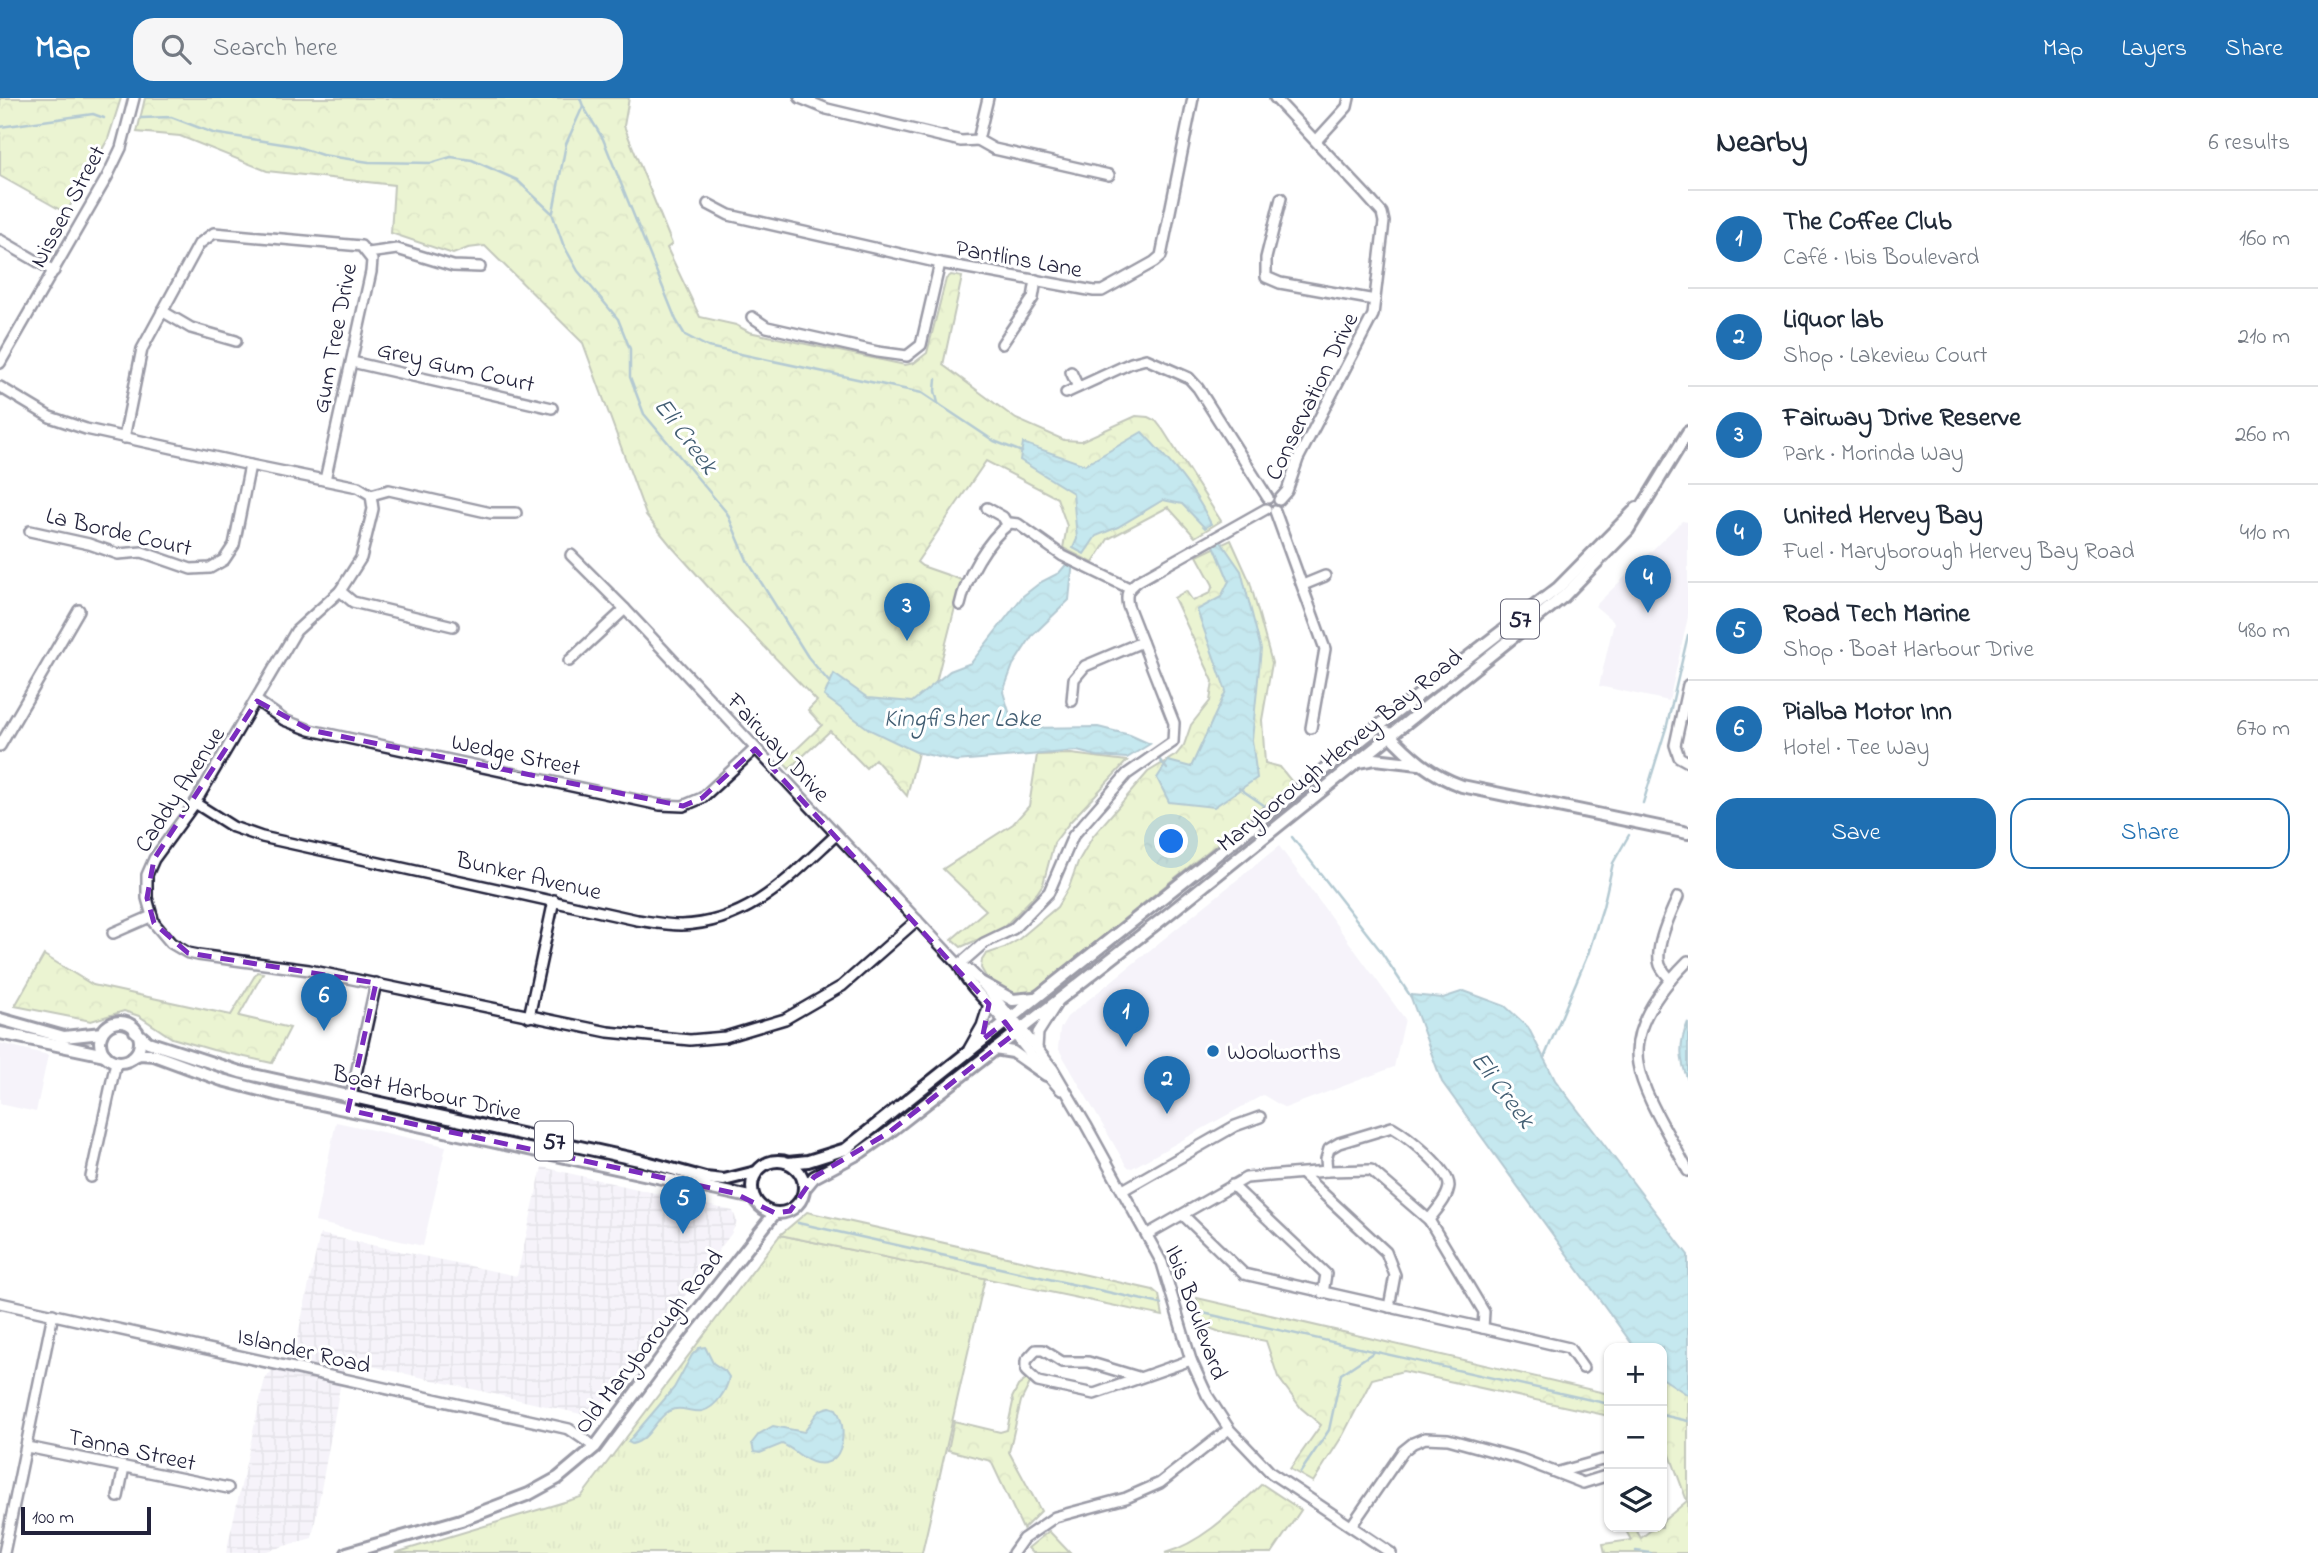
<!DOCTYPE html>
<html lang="en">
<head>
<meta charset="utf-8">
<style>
	:root { --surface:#fff; --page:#f6f6f7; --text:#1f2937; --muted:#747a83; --line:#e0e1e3; --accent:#1f6fb2 }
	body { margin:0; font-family:"Indie Flower",sans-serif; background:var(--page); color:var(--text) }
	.controls { position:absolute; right:21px; bottom:21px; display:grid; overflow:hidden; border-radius:14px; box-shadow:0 2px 5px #0004 }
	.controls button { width:63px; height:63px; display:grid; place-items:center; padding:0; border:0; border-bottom:2px solid var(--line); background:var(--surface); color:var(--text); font:35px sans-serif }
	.scale { position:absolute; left:21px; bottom:18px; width:130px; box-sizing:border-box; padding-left:7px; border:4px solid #22223b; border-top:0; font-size:19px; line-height:24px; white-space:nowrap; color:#22223b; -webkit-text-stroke:5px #fff; paint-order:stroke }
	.you { position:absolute; left:1172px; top:744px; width:24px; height:24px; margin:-18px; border:5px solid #fff; border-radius:50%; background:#1a73e8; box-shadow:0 0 0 10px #1a73e833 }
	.badge { display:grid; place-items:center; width:46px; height:46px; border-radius:50%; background:var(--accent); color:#fff; font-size:23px; font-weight:700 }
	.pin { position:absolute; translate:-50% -58px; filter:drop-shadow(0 2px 4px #0008) }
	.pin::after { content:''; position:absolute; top:37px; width:24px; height:21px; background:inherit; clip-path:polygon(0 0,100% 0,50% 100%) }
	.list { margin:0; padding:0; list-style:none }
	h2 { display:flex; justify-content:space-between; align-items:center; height:91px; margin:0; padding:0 28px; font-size:30px }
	h2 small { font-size:23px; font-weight:400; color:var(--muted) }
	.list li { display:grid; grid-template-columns:46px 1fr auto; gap:21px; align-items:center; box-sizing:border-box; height:98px; padding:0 28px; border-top:2px solid var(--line) }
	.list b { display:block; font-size:26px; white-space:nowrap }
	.list p { margin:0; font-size:23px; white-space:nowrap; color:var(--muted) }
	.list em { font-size:23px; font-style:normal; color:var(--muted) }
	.actions { display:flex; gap:14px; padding:21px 28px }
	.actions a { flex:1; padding:16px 0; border:2px solid var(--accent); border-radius:21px; text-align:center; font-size:24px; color:var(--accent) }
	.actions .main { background:var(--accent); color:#fff }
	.icon { flex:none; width:38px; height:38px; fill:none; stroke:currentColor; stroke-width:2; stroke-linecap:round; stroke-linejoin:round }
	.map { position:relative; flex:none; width:1688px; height:1455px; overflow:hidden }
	header { display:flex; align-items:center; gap:42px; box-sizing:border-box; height:98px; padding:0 35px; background:var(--accent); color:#fff }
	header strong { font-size:33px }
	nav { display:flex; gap:38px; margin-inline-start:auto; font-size:24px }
	.search { width:490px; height:63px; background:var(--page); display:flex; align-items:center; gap:18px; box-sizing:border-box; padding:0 24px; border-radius:21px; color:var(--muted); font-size:26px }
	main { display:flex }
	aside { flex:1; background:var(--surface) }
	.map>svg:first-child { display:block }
	.built { fill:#eae5f3 }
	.industrial { fill:url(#industrial-grid) }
	.grass { fill:url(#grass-tufts); stroke:#7a846b; stroke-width:2 }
	.park { fill:url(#park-crowns); stroke:#7a846b; stroke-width:2 }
	.water { fill:url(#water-waves); stroke:#59889b; stroke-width:2 }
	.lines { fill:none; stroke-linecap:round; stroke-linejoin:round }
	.stream { stroke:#59889b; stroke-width:2.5 }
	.minor-casing { stroke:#22223b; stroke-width:14 }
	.major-casing { stroke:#22223b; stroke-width:16 }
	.minor { stroke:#fff; stroke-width:9 }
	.major { stroke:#fff; stroke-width:10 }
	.marked { fill:none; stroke:#7b2cbf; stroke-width:5; stroke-dasharray:14 9; stroke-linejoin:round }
	.poi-dot { fill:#1f6fb2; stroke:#fff; stroke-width:2.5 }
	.labels { text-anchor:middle; stroke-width:6; stroke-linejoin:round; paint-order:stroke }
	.shield { fill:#fff; stroke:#646476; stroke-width:2 }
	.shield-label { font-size:23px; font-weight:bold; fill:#22223b }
	.street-label { font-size:24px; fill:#22223b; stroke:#fff }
	.poi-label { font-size:24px; fill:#22223b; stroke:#fff; text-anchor:start }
	.water-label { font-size:26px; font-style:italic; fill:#425e73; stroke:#fff }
</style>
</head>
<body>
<header>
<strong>Map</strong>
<div class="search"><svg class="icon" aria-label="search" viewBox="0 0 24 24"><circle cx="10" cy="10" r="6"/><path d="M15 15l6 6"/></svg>Search here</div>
<nav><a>Map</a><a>Layers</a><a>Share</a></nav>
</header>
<main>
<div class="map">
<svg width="1688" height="1455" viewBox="0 0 1688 1455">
	<defs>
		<pattern id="industrial-grid" width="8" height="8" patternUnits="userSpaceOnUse" patternTransform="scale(1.75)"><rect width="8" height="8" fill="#eae5f3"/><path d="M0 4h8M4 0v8" fill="none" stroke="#c8c4d1"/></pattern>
		<pattern id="grass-tufts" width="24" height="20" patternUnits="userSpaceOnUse" patternTransform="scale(1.75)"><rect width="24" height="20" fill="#d3e79b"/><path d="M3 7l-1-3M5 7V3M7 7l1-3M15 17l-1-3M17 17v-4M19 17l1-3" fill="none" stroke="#b5c686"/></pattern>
		<pattern id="park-crowns" width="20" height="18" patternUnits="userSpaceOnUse" patternTransform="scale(1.75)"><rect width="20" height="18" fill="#d3e79b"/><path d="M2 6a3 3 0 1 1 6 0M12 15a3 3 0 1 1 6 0" fill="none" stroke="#b5c686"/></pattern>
		<pattern id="water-waves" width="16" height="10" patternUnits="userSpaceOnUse" patternTransform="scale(1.75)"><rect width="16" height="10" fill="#7eccdb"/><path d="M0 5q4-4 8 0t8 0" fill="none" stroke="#6dafbd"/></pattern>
	</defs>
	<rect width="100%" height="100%" fill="#fff"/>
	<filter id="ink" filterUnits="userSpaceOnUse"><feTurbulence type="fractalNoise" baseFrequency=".0143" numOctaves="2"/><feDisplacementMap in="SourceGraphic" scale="14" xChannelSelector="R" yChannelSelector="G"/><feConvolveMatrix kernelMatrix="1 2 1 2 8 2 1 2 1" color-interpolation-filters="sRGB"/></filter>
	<g filter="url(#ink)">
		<!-- built -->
		<g class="built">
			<polygon points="1682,423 1688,424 1688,519 1669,603 1599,588 1614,524 1595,508"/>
			<polygon points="1279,748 1405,921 1394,969 1285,1010 1263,997 1132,1070 1127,1069 1058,950 1060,931 1067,919"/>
			<polygon points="0,945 48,957 36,1014 0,1006"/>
			<polygon points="336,1024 446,1048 423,1148 315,1124"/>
		</g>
		<!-- industrial -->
		<polygon class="industrial" points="542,1069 733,1113 737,1124 731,1136 594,1319 345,1262 312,1440 260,1455 226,1455 265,1280 295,1250 320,1136 517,1178"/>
		<!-- grass -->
		<polygon class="grass" points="780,1137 985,1180 922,1455 395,1455 581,1399"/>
		<!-- park -->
		<g class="park">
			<polygon points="0,0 121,0 108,41 66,115 0,78"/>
			<polygon points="145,0 629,0 624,28 672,146 667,150 700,219 736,227 749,234 905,267 914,265 927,255 946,181 951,177 962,179 943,267 1016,321 1064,342 1081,343 1136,318 1148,319 1156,323 1163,332 1221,423 1195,439 1168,409 1108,441 1093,465 1063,450 1067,428 1057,400 986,363 917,464 922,468 962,482 907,698 875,661 866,670 830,633 789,671 783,664 822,627 808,612 817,603 729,512 672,449 646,417 583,245 485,148 468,150 453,156 391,135 394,87 267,73 180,38 137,34"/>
			<polygon points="1231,442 1250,484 1272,565 1262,622 1265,665 1280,669 1293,685 1037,891 1022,897 1010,896 989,884 981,870 982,862 986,856 1004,850 1018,842 1057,809 1069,789 1078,764 1093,738 1148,674 1176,657 1184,647 1191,627 1210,603 1213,583 1174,500 1186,493 1193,503 1210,495 1213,487 1197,458"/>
			<polygon points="1071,656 1127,663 1070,724 1054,745 1043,786 1037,795 1002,831 961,849 952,841 986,812 943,771 1013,726 1029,708 1037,657"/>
			<polygon points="44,857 93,887 231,917 257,874 263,875 239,918 290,930 272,965 213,952 172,940 139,918 124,913 91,923 15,908"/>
			<polygon points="807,1114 1153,1192 1159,1197 1163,1218 780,1137"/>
			<polygon points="1197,1200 1609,1296 1609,1318 1403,1273 1372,1281 1343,1337 1313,1384 1290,1371 1321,1327 1301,1310 1278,1279 1266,1243 1220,1234 1194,1224"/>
			<polygon points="1662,1279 1688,1297 1688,1455 1605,1455 1603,1446 1631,1442 1624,1429 1634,1429 1641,1440 1655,1429 1662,1429 1662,1424 1687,1403 1662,1335"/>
			<polygon points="1027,1281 1030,1285 1021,1303 1009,1354 1041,1413 1023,1431 991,1363 948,1352 954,1323 1000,1334 1007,1332 1013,1304 1012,1300 1018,1288"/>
			<path d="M 1262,1386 L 1301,1412 L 1272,1455 L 1165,1455 C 1203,1444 1234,1412 1262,1386 Z"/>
			<polygon points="1049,1433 1070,1455 1033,1455 1028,1450"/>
		</g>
		<!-- water -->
		<g class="water">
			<path d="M 1142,334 C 1170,364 1194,389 1211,426 L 1205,430 L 1182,406 L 1163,402 L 1118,429 L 1096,438 L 1084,456 L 1073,450 L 1077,441 L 1073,395 L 1020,362 L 1023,345 L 1085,367 Z"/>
			<polygon points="1219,441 1241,473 1261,551 1252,642 1257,680 1214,709 1169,704 1157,680 1168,663 1191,669 1226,593 1197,512 1221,499 1229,483 1213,445"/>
			<polygon points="1070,462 1073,463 1069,502 1032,538 1013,567 1003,594 1010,617 1027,630 1098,629 1130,637 1150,646 1127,660 1097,658 1077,653 956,663 916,654 870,632 824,598 834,576 868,600 912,604 950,573 971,565 1023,498 1041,484 1059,475"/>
			<polygon points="1464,893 1505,908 1528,929 1555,982 1688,1157 1688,1297 1662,1280 1662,1250 1635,1250 1442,984 1410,897 1443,900"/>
			<path d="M 1688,924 L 1688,982 C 1679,961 1679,945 1688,924 Z"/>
			<path d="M 705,1249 L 713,1265 L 725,1273 L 729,1279 C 727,1292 716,1310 702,1313 C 690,1315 681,1307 669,1313 C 654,1322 650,1342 632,1346 L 628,1344 L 674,1290 L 692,1257 L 699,1250 Z"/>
			<path d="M 830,1309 L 836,1311 C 848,1329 845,1370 816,1365 C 802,1362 795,1351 782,1346 L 760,1355 L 754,1354 L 752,1345 L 759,1336 L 773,1328 L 804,1334 C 813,1324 814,1311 830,1309 Z"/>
		</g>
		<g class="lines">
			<!-- stream -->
			<g class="stream">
				<polyline points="583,8 603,41 676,222 685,237 708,249 922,295 994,343 1022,354"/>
				<polyline points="141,20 171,19 213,35 295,48 322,57 369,64 431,65 451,59 472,62 517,82 552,115 563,146 578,173 618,221 630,251 630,279 644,316 727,415 747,462 808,559 830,585"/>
				<polyline points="0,29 93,16 104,20"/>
				<polyline points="553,114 566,46 583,8 580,0"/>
				<polyline points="936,281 935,293 938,305"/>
				<polyline points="1159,661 1167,671"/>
				<polyline points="1239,690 1268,710"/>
				<polyline points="1643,705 1667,627 1688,537"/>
				<polyline points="1292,739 1380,852 1411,899"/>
				<polyline points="1544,960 1588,856 1603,809 1613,765 1629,737"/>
				<polyline points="798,1125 1161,1206"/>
				<polyline points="1194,1213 1609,1306"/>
				<polyline points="1662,1317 1688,1323"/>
				<polyline points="1300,1375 1329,1332 1341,1276 1374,1254"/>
				<polyline points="1636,1453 1651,1455"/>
			</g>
			<!-- minor casing -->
			<g class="minor-casing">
				<g id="minor">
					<polyline points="800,0 827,11 961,43 978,42 988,0"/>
					<polyline points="1275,0 1365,96 1382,115 1384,124 1373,217 1298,361 1287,393 1279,402"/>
					<polyline points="978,42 994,51 1109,77"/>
					<polyline points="1316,43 1347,9 1349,0"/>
					<polyline points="1281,100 1266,160 1266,179 1280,185 1375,202"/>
					<polyline points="708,106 729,117 940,165 1094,193 1102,193 1154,164 1161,158 1193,0"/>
					<polyline points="0,142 54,173"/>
					<polyline points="368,155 397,151 453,168 480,169"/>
					<polyline points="162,213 191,230 236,243"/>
					<polyline points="752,219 767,229 878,254 907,258 921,247 940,165"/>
					<polyline points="1002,246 1033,200 1036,182"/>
					<polyline points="352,264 552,310"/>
					<polyline points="0,265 107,79 121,50 134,0"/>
					<polyline points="1071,274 1078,289"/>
					<polyline points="0,289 50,319 86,331 250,367 358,389 371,397 373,411 361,460 340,493 296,533 195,705 154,761 147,777 147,800 154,825 171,845 188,855 198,857 309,872 608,934 690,942 725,939 785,921 842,888 917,822"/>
					<polyline points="1066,295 1131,265 1146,261 1189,280 1198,290 1268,400"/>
					<polyline points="124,340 142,251 199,146 214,135 361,148 372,162 371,174 325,382"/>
					<polyline points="371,397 389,392 491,415 516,415"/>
					<polyline points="987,410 1003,419 1007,426"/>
					<polyline points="1275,413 1325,551 1311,630"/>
					<polyline points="30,433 89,446 118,456 142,454 191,471 210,470 224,462 234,447 250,367"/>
					<path d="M 571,457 L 625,511 L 959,867 C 967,888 990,906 1004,923 C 1023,946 1040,970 1061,992"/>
					<polyline points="1303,487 1325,478"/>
					<polyline points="340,493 353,504 453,528"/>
					<path d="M 960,507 C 966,479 987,442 1010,425 L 1018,426 L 1063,458 L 1129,490"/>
					<polyline points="569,563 625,511"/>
					<polyline points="1688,587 1675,647 1679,659 1688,664"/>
					<polyline points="257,603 284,622 310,632 660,707 683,708 702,700 755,651"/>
					<polyline points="1072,603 1074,581 1085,568 1142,544"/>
					<polyline points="0,648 79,512"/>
					<path d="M 195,705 L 233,729 L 262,739 L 637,822 C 651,824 667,827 681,827 C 749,825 789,780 836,737"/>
					<polyline points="113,835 152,818"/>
					<path d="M 1688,863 C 1663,888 1631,927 1638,966 C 1643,998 1673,1043 1688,1073"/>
					<polyline points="959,867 969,872 982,885 1026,937 1053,971 1086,1027 1162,1165 1191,1262 1207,1297 1229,1331 1271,1375 1391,1455"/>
					<path d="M 959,867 L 984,845 L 1013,831 L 1049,794 L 1073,738 L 1127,676 L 1173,644 L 1174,625 L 1128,508 C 1125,495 1128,491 1138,483 L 1266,411"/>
					<path d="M 1670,881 C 1667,877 1662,872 1660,867 C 1654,850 1671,814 1678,799"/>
					<polyline points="529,919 554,802"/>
					<polyline points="1037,950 1038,935 1057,905"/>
					<polyline points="969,951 982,928 989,906"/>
					<polyline points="348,1012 376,885"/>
					<path d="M 1327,1073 L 1326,1061 L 1329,1051 L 1339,1045 L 1392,1029 C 1406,1037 1449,1071 1449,1088 C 1448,1100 1436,1112 1429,1122"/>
					<polyline points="1302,1076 1386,1154 1395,1177 1389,1209"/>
					<polyline points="91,1079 116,964"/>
					<polyline points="1232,1087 1326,1176 1323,1195"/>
					<polyline points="1123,1092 1235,1028 1260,1019"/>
					<polyline points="1148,1136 1246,1080 1327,1073 1371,1072 1429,1122 1484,1214 1483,1230 1244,1176 1183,1117"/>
					<polyline points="0,1205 569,1331 595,1349"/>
					<polyline points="1483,1230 1569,1250 1583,1270"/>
					<polyline points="1138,1279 1088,1264 1062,1264 1043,1252 1036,1252 1026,1263 1026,1273 1038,1284 1094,1296 1191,1262"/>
					<polyline points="27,1349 228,1390"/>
					<polyline points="1559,1374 1602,1362 1609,1364"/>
					<polyline points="118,1399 124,1369"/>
					<polyline points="1352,1427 1403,1353 1413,1345 1425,1340 1448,1341 1521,1361 1583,1385 1609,1377"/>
					<polyline points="4,1455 53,1216"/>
					<polyline points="1013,1455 1023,1441 1055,1419 1126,1400 1160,1385 1229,1331"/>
				</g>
			</g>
			<!-- major casing -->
			<g class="major-casing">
				<g id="major">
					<path d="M 1387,634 C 1409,658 1431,677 1462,688 L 1688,735"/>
					<polyline points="1359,664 1375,661 1419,666"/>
					<polyline points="982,885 1013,902 1034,900"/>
					<polyline points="0,921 64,939 102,935"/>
					<circle cx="120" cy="944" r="20"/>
					<polyline points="135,933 148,944 240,974 639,1062 705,1080 724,1082 756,1074"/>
					<polyline points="0,935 105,957"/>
					<polyline points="995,951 1013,954 1046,977"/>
					<polyline points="133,959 140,956 154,957 222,982 275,996 754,1100"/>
					<circle cx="778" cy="1089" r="26"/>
					<polyline points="788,1065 808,1063 846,1051 1380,627 1558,490 1637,410"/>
					<polyline points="804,1091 814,1079 861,1054 888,1035 1166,818 1564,498 1628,432 1688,334"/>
					<polyline points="347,1455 461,1422 529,1396 558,1380 595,1349 673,1244 775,1115"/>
				</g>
			</g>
			<!-- minor -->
			<use href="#minor" class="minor"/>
			<!-- major -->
			<use href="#major" class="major"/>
		</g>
	</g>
	<!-- marked area -->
	<path d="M0 0H1688V1455H0ZM 257,603 L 310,632 L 683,708 L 702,700 L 755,651 L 989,906 L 982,942 L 1005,924 L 1014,936 L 888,1035 L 814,1079 L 790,1113 L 775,1115 L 734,1095 L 348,1012 L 376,885 L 188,855 L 154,825 L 147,800 L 154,761 Z" fill="#fff" fill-opacity=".55" fill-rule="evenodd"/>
	<path class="marked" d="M 257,603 L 310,632 L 683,708 L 702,700 L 755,651 L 989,906 L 982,942 L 1005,924 L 1014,936 L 888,1035 L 814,1079 L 790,1113 L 775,1115 L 734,1095 L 348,1012 L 376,885 L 188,855 L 154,825 L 147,800 L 154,761 Z"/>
	<!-- markers -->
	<circle class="poi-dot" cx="1213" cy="953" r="7"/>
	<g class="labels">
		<!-- shield labels -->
		<g class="shield">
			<rect x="1501" y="501.5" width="38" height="39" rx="5"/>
			<rect x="535" y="1023.5" width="38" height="39" rx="5"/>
		</g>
		<g class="shield-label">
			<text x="1520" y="529">57</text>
			<text x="554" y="1051">57</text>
		</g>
		<!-- street labels -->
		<g class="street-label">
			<text transform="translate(67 108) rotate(-62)" y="8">Nissen Street</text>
			<text transform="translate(1019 160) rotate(10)" y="8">Pantlins Lane</text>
			<text transform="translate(334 240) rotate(-79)" y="8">Gum Tree Drive</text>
			<text transform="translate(456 268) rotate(13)" y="8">Grey Gum Court</text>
			<text transform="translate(1311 298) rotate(-64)" y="8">Conservation Drive</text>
			<text transform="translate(119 433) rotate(13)" y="8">La Borde Court</text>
			<text transform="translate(779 649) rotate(47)" y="8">Fairway Drive</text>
			<text transform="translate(1339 652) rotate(-39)" y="8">Maryborough Hervey Bay Road</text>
			<text transform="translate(516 656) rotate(12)" y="8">Wedge Street</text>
			<text transform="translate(179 691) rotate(-57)" y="8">Caddy Avenue</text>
			<text transform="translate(529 777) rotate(13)" y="8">Bunker Avenue</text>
			<text transform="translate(427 994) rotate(12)" y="8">Boat Harbour Drive</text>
			<text transform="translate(1197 1214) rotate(70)" y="8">Ibis Boulevard</text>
			<text transform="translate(648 1243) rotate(-52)" y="8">Old Maryborough Road</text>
			<text transform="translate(304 1252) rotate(13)" y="8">Islander Road</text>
			<text transform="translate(132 1351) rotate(12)" y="8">Tanna Street</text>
		</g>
		<!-- poi labels -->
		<g class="poi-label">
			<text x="1227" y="961">Woolworths</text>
		</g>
		<!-- water labels -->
		<g class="water-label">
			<text transform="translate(687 337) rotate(53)" y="9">Eli Creek</text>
			<text x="962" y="628">Kingfisher Lake</text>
			<text transform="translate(1504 991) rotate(53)" y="9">Eli Creek</text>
		</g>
	</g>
</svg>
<div class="controls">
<button>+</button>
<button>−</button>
<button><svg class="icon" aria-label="layers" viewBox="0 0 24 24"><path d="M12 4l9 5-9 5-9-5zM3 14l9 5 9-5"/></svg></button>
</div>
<div class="scale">100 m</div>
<div class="you"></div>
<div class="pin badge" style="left:1126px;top:949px">1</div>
<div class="pin badge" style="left:1167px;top:1016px">2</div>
<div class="pin badge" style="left:907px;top:543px">3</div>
<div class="pin badge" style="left:1648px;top:515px">4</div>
<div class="pin badge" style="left:683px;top:1136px">5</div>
<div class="pin badge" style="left:324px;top:933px">6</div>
</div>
<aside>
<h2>Nearby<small>6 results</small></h2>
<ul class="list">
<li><span class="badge">1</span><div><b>The Coffee Club</b><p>Café · Ibis Boulevard</p></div><em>160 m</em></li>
<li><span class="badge">2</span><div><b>Liquor lab</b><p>Shop · Lakeview Court</p></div><em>210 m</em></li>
<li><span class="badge">3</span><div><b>Fairway Drive Reserve</b><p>Park · Morinda Way</p></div><em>260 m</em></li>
<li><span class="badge">4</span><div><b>United Hervey Bay</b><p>Fuel · Maryborough Hervey Bay Road</p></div><em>410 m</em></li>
<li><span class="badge">5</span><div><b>Road Tech Marine</b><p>Shop · Boat Harbour Drive</p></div><em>480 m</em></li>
<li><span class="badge">6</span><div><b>Pialba Motor Inn</b><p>Hotel · Tee Way</p></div><em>670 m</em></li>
</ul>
<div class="actions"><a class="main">Save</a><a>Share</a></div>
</aside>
</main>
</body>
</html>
